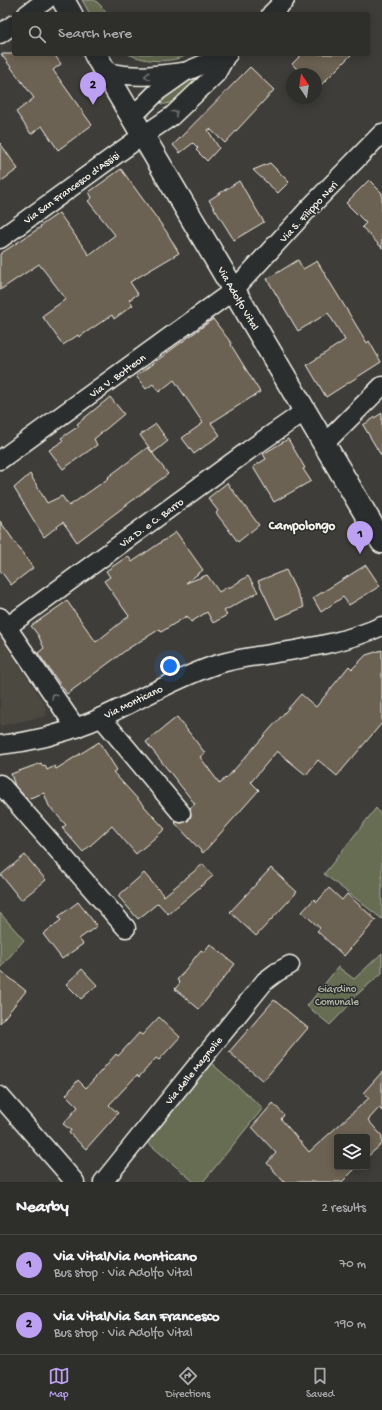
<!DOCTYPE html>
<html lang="en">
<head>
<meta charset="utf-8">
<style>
	:root { --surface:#2e2e2b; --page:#3a3a37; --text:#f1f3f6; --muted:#a7a8a9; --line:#494a47; --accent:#bca0f2 }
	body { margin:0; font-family:"Gochi Hand",sans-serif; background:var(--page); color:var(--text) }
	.controls { position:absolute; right:12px; bottom:12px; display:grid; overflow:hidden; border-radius:4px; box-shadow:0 2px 10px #0003 }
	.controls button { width:36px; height:36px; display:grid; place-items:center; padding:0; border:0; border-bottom:1px solid var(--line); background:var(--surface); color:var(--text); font:20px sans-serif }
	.compass { position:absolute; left:286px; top:68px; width:36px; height:36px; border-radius:50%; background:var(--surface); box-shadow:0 2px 10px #0003; rotate:347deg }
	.you { position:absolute; left:170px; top:666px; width:14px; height:14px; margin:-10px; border:3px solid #fff; border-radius:50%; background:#1a73e8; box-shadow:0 0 0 6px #1a73e833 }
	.badge { display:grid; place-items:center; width:26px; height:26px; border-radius:50%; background:var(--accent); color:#111; font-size:13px; font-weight:700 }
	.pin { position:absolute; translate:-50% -33px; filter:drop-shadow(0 1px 2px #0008) }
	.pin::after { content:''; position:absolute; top:21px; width:14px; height:12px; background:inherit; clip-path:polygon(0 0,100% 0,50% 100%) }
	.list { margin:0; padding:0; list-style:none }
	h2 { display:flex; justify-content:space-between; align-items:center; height:52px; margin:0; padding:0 16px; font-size:17px }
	h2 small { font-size:13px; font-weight:400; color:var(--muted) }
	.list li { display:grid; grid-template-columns:26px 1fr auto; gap:12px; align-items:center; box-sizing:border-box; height:60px; padding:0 16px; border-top:1px solid var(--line) }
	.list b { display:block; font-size:15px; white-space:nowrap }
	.list p { margin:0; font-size:13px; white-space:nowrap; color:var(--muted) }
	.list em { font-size:13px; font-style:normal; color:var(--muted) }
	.icon { flex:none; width:22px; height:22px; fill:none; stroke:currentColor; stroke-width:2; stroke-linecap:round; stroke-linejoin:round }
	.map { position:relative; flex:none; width:382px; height:1182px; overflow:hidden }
	.search { position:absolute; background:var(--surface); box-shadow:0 2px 10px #0003; left:12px; right:12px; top:12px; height:44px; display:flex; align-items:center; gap:10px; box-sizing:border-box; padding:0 14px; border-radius:4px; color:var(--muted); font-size:15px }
	.sheet { height:172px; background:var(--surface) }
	nav { display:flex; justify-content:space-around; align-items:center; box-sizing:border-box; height:56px; border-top:1px solid var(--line); background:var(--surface); font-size:11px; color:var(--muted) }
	nav a { display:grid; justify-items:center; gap:2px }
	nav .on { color:var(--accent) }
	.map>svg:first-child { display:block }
	.built { fill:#4c4841 }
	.green { fill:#666d52; stroke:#adaf9d }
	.building { fill:#6c6253; stroke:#f4f1e8 }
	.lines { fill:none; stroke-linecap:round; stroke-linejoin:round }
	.minor-casing { stroke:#f4f1e8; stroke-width:21 }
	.tertiary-casing { stroke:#f4f1e8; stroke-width:25 }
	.minor { stroke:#2a2d2e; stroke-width:18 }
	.tertiary { stroke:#2a2d2e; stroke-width:22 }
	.oneway { stroke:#71726f }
	.labels { text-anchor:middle; stroke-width:3; stroke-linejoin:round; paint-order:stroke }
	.street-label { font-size:11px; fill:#f4f1e8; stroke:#2a2d2e }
	.park-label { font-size:11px; fill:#b4b6a4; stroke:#2a2d2e }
	.quarter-label { font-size:13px; font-weight:bold; fill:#f4f1e8; stroke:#2a2d2e }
</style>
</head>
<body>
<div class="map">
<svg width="382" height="1182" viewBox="0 0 382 1182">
	<rect width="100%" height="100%" fill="#3e3d39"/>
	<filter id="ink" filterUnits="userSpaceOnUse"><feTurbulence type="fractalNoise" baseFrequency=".025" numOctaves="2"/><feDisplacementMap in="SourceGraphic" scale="8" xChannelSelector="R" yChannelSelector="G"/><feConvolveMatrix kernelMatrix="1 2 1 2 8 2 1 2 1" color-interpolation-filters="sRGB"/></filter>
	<g filter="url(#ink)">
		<!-- built -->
		<polygon class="built" points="0,635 42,700 46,708 46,716 0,726"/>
		<!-- green -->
		<g class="green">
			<polygon points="82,0 95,0 109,14 90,14"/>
			<path d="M 128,54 L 189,54 C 171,64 146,62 128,54 Z"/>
			<path d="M 210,68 C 201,76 174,108 161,104 C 161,91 199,74 210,68 Z"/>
			<polygon points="376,808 382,817 382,919 324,874"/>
			<polygon points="0,913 24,940 0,968"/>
			<polygon points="382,953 382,973 353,998 354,1000 330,1025 307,1006 338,967 354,979"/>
			<polygon points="211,1063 263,1108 203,1182 194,1182 147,1142"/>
		</g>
		<!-- building -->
		<g class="building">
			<polygon points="1,54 54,54 61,64 53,70 92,125 58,150 42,126 31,134 16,112 34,98"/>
			<polygon points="302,54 352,54 316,90 316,74 302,74 292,64"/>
			<polygon points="250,67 274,90 225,143 210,129 208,130 219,148 207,161 196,150 198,148 193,143 180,153 173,145"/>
			<polygon points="0,143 18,169 0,182"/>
			<polygon points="270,163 289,182 278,193 253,170"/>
			<polygon points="121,169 166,231 179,253 130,282 138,294 129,300 133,305 114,319 112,315 79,337 78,335 63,345 42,316 66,299 39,264 0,290 0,254 41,227 40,226 59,213 89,255 115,235 88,201 92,198 89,192"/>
			<polygon points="369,180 382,193 382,248 362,227 366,223 346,203"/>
			<polygon points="239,181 264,222 234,240 209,200"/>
			<polygon points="298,260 303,269 317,261 367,343 369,341 381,362 326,397 307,365 345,340 328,313 298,331 267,279"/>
			<polygon points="213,319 232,344 231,345 260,392 211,423 220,435 194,454 182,438 203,423 174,380 159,392 153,384 146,389 136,376"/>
			<polygon points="110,397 124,414 94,439 97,445 63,469 49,450 63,441 61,438 79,426 77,424"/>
			<polygon points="382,413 382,457 363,425"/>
			<polygon points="156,424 168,441 153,453 140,435"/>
			<polygon points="288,439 305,468 303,469 311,481 274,502 253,467 266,459 263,454"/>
			<polygon points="148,447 168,474 77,542 63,522 44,537 14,488 30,474 47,503 62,496 69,506 109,478 108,477"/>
			<polygon points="227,483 259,525 238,542 216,513 218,511 208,498"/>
			<polygon points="0,521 33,568 11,585 0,570"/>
			<polygon points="176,532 203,570 186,583 207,575 219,592 229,586 229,588 248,576 258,592 224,611 227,615 213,623 207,612 191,622 187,616 161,632 160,629 129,648 67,694 38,653 44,648 38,635 31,626 67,601 96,642 129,616 104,581 110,577 106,571 128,556 132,562"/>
			<polygon points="366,565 380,586 349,605 343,597 321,612 313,598"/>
			<polygon points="286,570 304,607 276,619 258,581"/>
			<polygon points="382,650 382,723 337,776 318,760 306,775 277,751 251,782 259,790 203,853 175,823 176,822 182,823 188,821 191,816 190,808 195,804 146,742 177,717 205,753 200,757 220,784 225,778 226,779 301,694 316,707 349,666 352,669 366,655"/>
			<polygon points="99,742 117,770 113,772 165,829 136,854 112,826 83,852 62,828 66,825 49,806 44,793 27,799 15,786 11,774 41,763 42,766 45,765 47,770 55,766 56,769"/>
			<polygon points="25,855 46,880 21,900 1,875"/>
			<polygon points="203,864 213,876 168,914 158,903 138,919 118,896 144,873 164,896"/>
			<polygon points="271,868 297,892 256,936 230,912"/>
			<polygon points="329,888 342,900 347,894 376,920 344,956 317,931 320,928 302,912 314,899 317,902"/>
			<polygon points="78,902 97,926 79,939 83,944 62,959 43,934 61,920 58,917"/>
			<polygon points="210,944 235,964 199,1009 175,989 180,983 177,980 201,950 204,952"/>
			<polygon points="82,969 97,985 81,999 66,984"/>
			<polygon points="0,970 26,991 0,1023"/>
			<polygon points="274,1000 308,1028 263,1081 229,1052"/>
			<polygon points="159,1017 180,1037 159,1060 156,1058 139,1077 137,1075 109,1105 118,1113 86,1149 69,1133 71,1130 63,1124 78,1107 66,1095 78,1080 86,1088 116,1054 118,1056 139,1033 142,1035"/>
			<polygon points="382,1072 382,1111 379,1108 368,1120 382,1136 382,1144 367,1157 367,1137 337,1137 337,1167 357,1167 342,1182 284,1182 267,1163 276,1153 252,1127 273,1103 284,1115 281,1119 309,1152 369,1098 363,1093"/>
		</g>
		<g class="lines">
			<!-- minor casing -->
			<g class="minor-casing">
				<g id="minor">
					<polyline points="27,14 46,0"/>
					<polyline points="271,14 285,0"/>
					<polyline points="0,34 14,24"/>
					<path d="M 106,72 C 135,78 154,76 183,72"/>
					<polyline points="132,117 158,91 185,72 228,54"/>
					<polyline points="0,239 132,143 172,116 216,74 226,56"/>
					<polyline points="324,444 382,386"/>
					<polyline points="0,460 234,290 311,206 382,133"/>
					<polyline points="0,617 7,627 249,450 305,411"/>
					<polyline points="7,627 76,728"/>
					<polyline points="101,717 181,813"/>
					<path d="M 0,745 C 31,742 62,734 91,722 C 133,704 171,680 215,665 C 231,660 248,657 265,655 C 305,648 345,643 382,626"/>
					<polyline points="0,784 126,928"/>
					<polyline points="0,1096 75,1182"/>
					<polyline points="103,1182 265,981 277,972 290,965"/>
				</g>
			</g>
			<!-- tertiary casing -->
			<g class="tertiary-casing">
				<g id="tertiary">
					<polyline points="63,0 71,14"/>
					<polyline points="95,54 382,542"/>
				</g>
			</g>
			<!-- minor -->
			<use href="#minor" class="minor"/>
			<!-- tertiary -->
			<use href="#tertiary" class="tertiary"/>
		</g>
		<!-- one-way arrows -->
		<defs><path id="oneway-chevron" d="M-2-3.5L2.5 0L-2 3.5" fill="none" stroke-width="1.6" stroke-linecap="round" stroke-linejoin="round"/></defs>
		<g class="oneway">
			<use href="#oneway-chevron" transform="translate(147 76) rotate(178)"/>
			<use href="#oneway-chevron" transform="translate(175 113) rotate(-42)"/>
			<use href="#oneway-chevron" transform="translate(54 696) rotate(-124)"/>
		</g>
	</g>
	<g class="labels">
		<!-- street labels -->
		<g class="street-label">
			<text transform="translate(71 187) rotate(-36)" y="4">Via San Francesco d'Assisi</text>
			<text transform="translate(308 211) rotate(-47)" y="4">Via S. Filippo Neri</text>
			<text transform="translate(239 298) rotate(60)" y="4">Via Adolfo Vital</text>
			<text transform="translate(117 375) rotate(-36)" y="4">Via V. Botteon</text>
			<text transform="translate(151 522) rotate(-36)" y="4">Via D. e C. Barro</text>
			<text transform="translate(133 701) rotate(-26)" y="4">Via Monticano</text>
			<text transform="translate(193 1070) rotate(-51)" y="4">Via delle Magnolie</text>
		</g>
		<!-- park labels -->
		<g class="park-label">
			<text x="337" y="992">Giardino<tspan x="337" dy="13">Comunale</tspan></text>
		</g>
		<!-- quarter labels -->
		<g class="quarter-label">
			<text x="302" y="529">Campolongo</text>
		</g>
	</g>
</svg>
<div class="controls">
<button><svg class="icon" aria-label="layers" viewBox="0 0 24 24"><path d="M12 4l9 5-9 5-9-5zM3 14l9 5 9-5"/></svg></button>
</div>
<svg class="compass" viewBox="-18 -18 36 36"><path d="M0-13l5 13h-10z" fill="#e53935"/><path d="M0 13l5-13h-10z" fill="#a7a8a9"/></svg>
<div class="you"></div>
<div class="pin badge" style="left:360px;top:554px">1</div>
<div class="pin badge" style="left:93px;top:105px">2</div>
<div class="search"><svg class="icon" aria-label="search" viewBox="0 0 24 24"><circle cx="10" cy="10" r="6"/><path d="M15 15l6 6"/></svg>Search here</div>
</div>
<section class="sheet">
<h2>Nearby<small>2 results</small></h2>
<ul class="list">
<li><span class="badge">1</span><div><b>Via Vital/Via Monticano</b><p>Bus stop · Via Adolfo Vital</p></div><em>70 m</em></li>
<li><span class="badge">2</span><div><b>Via Vital/Via San Francesco</b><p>Bus stop · Via Adolfo Vital</p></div><em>190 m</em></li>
</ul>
</section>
<nav>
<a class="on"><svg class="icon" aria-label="map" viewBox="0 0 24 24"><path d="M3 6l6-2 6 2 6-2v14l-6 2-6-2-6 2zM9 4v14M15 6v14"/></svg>Map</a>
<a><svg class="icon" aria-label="directions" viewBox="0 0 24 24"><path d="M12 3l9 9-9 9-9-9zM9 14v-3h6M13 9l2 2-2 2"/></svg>Directions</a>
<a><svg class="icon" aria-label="saved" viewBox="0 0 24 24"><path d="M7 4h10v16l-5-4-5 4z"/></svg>Saved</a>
</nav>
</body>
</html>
